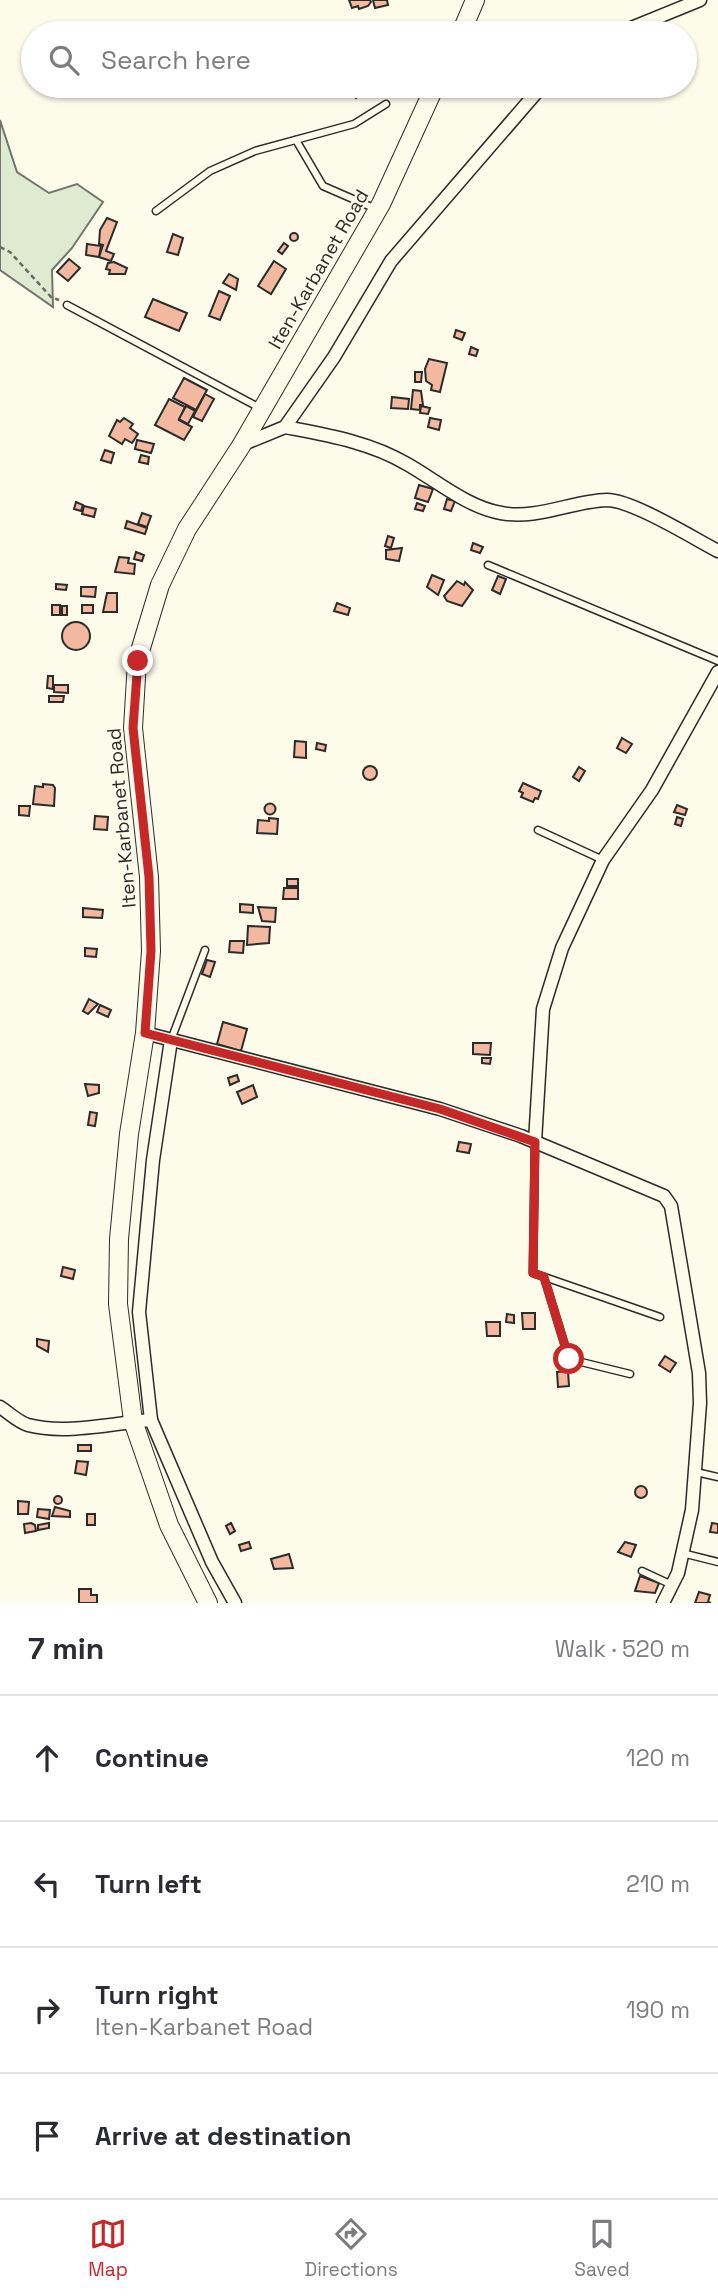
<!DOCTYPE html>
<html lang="en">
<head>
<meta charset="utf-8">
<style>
	:root { --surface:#fff; --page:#f7f7f7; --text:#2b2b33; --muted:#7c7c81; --line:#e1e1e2; --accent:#c62828 }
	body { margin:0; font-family:"Space Grotesk",sans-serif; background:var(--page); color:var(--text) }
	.stop { position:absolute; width:21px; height:21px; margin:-16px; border:5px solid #c62828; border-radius:50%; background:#fff }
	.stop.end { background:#c62828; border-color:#fff; box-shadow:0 2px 7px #0008 }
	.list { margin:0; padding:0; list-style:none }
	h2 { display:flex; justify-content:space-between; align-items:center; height:91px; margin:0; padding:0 28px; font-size:30px }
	h2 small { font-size:23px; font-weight:400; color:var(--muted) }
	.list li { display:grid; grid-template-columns:46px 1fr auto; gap:21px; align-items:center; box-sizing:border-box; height:126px; padding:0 28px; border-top:2px solid var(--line) }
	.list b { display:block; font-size:26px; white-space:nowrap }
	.list p { margin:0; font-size:23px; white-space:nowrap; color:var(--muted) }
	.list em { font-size:23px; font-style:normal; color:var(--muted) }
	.icon { flex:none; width:38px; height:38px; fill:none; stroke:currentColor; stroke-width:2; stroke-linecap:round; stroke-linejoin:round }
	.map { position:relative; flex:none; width:718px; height:1603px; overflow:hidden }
	.search { position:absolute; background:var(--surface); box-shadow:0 2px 5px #0004; left:21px; right:21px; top:21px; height:77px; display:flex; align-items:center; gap:18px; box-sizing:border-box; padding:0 24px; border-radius:38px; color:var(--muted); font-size:26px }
	.sheet { height:595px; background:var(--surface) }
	nav { display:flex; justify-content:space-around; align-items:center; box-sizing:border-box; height:98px; border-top:2px solid var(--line); background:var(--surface); font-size:19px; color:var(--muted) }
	nav a { display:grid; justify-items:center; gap:4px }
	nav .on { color:var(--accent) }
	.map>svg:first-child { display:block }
	.green { fill:#deebd1; stroke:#74746e; stroke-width:2 }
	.building { fill:#f2b8a0; stroke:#2b2b2b; stroke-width:2 }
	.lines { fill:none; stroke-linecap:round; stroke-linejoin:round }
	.lane-casing { stroke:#2b2b2b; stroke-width:9 }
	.street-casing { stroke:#2b2b2b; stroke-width:15 }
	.primary-casing { stroke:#2b2b2b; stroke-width:20 }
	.path { stroke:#6a6964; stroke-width:2.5; stroke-dasharray:5 3.5; stroke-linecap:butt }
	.lane { stroke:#fdfbea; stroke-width:6 }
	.street { stroke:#fdfbea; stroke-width:12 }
	.primary { stroke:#fdfbea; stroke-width:18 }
	.route { stroke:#c62828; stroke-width:9 }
	.labels { text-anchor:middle; stroke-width:5; stroke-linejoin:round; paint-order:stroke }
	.street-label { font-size:19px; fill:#2b2b2b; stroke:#fdfbea }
</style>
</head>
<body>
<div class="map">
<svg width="718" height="1603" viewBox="0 0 718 1603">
	<rect width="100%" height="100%" fill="#fdfbea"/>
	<!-- green -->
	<polygon class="green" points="0,120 17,172 49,193 77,184 103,202 72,248 52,270 53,307 0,270"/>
	<!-- building -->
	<g class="building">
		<polygon points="349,0 370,0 371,2 368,6 359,9 358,6 352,8"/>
		<polygon points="373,0 387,0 388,5 375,8"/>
		<polygon points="358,86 362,94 356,98 351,88"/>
		<polygon points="107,218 117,222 106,251 114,254 111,261 99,257 103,245 99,244 100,230"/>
		<circle cx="294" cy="237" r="4"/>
		<polygon points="173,234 183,238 178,255 167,252"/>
		<polygon points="284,243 288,246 282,254 278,251"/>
		<polygon points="87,244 101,246 99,257 86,255"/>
		<polygon points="69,259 80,268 68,281 57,272"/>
		<polygon points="274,261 286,269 271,294 258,286"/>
		<polygon points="114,262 127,268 125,274 109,274 110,270 106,269 108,263"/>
		<polygon points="229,274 238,279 236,290 223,283"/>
		<polygon points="219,291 230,296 220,320 209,316"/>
		<polygon points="153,299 187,313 179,331 145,317"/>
		<polygon points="456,330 465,333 462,340 454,337"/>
		<polygon points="471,347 478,350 476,356 469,354"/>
		<polygon points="429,359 447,363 440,392 431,390 432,385 426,381 425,369"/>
		<polygon points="415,372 422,372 421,382 415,382"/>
		<polygon points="184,378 207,390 196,410 173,398"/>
		<polygon points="413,390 421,391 423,405 420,405 420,410 411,409"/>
		<polygon points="205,394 214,399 202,421 193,417"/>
		<polygon points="392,397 409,399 408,409 391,408"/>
		<polygon points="169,399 185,407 179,420 192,427 184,440 155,425"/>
		<polygon points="186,406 195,411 188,424 179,419"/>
		<polygon points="421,406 430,408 428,414 420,413"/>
		<polygon points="124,418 133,424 130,428 138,434 132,443 125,439 122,444 109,436 117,420 120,422"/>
		<polygon points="430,418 441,420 439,430 428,427"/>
		<polygon points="137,440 154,444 151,453 135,449"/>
		<polygon points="105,450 114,453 111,463 101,460"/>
		<polygon points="141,455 149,457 148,464 139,462"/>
		<polygon points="419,485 433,489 428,502 415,498"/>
		<polygon points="447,499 455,501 451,511 444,509"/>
		<polygon points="76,502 83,505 81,511 74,509"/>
		<polygon points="417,503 425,506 423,511 415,509"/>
		<polygon points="84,506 96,509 94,517 82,514"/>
		<polygon points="142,513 151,516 147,527 138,524"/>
		<polygon points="127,521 147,528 145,534 125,528"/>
		<polygon points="388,536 394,538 391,548 385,546"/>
		<polygon points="473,543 483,547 480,553 471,550"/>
		<polygon points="402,548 399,561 386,559 386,550"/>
		<polygon points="136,552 144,555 142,561 134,559"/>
		<polygon points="119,557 129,558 128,563 135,564 134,574 115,572"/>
		<polygon points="432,575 444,580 438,595 427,587"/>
		<polygon points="498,576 506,579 500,594 492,590"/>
		<polygon points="457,581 464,585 465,582 473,590 462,606 447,601 444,596"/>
		<polygon points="56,584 67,585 66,590 56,589"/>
		<polygon points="81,587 96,587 95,597 81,596"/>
		<polygon points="107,593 117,593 117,612 103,612"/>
		<polygon points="337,603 350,608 348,615 334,611"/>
		<rect x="52" y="605" width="8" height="10"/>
		<rect x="82" y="605" width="11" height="8"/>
		<rect x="62" y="606" width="5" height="9"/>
		<circle cx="76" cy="636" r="14"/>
		<polygon points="48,676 53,676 53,689 47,688"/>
		<polygon points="54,685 68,685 68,693 54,692"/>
		<polygon points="49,696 64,696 63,702 49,702"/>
		<polygon points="622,738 632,744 626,753 617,748"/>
		<polygon points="295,741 306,742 306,758 294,757"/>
		<polygon points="317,743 326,745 325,751 316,749"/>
		<circle cx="370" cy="773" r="7"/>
		<polygon points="579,767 585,771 579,781 573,777"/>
		<polygon points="523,783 541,791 538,799 535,798 533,802 521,797 523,793 519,791"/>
		<polygon points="43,784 53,785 55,788 54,806 33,804 35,786 43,787"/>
		<circle cx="270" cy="809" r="5.5"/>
		<polygon points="677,805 687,809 685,815 674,812"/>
		<polygon points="19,806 30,806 29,816 19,815"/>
		<polygon points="95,816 108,817 107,830 94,829"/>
		<polygon points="677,817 683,819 681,826 675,824"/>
		<polygon points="269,818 278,819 277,834 257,833 258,820 269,821"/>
		<rect x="287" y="879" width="11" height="7"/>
		<polygon points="284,888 298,888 298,899 283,899"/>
		<polygon points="240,904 253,905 253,913 240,912"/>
		<polygon points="258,907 276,908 275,922 262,921"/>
		<polygon points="83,908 103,910 102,918 83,917"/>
		<polygon points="248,926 270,927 269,943 247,945"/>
		<polygon points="230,941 244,941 243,953 229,952"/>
		<polygon points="85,948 97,949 96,957 85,956"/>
		<polygon points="207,960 215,962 210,977 202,974"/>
		<polygon points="89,999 98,1004 88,1014 83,1011"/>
		<polygon points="100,1005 111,1010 108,1017 97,1012"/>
		<polygon points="223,1022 247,1029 241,1051 217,1044"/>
		<polygon points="473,1043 491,1043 490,1055 473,1054"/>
		<polygon points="482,1058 491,1058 490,1064 482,1063"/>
		<polygon points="237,1075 239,1081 230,1085 228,1078"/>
		<polygon points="85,1084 99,1085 99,1093 88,1096"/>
		<polygon points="253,1085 257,1097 242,1104 237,1092"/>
		<polygon points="90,1112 97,1113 95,1126 88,1125"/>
		<polygon points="459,1142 471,1144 469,1153 457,1151"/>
		<polygon points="63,1267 75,1270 73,1279 61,1276"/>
		<polygon points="522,1313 535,1313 535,1329 523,1329"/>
		<polygon points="507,1314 514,1315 514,1323 506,1322"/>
		<polygon points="486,1322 500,1322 500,1336 487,1336"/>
		<polygon points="37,1339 49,1341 48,1352 37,1346"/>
		<polygon points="665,1356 676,1363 670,1372 659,1365"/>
		<polygon points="568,1371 569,1386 558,1387 557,1372"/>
		<rect x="78" y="1445" width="13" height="6"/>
		<polygon points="77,1461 88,1462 86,1475 75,1473"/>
		<circle cx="641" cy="1492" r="6"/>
		<circle cx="58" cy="1500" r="4"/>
		<polygon points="18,1501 29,1502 28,1514 18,1514"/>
		<polygon points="55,1507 70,1511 70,1517 52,1516"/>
		<polygon points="38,1509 50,1510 49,1519 37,1517"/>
		<rect x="87" y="1514" width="8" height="11"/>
		<polygon points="31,1523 35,1525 36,1531 25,1533 24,1524"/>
		<polygon points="49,1523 49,1528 38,1530 38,1525"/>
		<polygon points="231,1523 235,1531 230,1534 226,1526"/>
		<polygon points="712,1523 718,1524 718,1533 710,1532"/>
		<polygon points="249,1542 251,1548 241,1551 239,1545"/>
		<polygon points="625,1542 636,1545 631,1557 618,1552"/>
		<polygon points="289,1554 293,1568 274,1569 271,1559"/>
		<polygon points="640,1576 659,1583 655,1593 635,1591"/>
		<polygon points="79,1589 91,1589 91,1595 97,1595 97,1603 79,1603"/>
		<polygon points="699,1592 710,1595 708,1602 711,1603 695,1603"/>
	</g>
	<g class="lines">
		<!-- lane casing -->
		<g class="lane-casing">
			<g id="lane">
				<polyline points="296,140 323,186 376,209"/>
				<polyline points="156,211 210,171 255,151 354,124 386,104"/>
				<polyline points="67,305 260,408"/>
				<polyline points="488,565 718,661"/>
				<polyline points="538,830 603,860"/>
				<polyline points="171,1040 205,950"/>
				<polyline points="535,1142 533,1273 660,1317"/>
				<polyline points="544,1277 569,1359 630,1374"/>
				<polyline points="696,1472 718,1477"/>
				<polyline points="682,1553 718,1562"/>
				<polyline points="642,1571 672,1585"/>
			</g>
		</g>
		<!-- street casing -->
		<g class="street-casing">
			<g id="street">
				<polyline points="619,33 700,0"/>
				<path d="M 285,427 C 327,435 370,442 407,464 C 437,481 467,507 501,513 C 537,520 572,501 607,500 C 632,500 693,538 718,551"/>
				<polyline points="241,445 285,427 334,357 391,261 542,86"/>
				<polyline points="145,1033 440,1109 521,1136 664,1196 671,1206 699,1373 700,1403 692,1510 678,1573 663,1603"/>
				<polyline points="535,1142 543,1009 562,948 603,860 652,790 718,672"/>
				<path d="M 0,1407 C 9,1413 18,1422 28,1425 C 66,1435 113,1423 151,1420 L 212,1562 L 235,1603"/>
				<polyline points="151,1420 139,1312 153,1160 171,1040"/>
			</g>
		</g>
		<!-- primary casing -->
		<g class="primary-casing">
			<g id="primary">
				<polyline points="461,33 475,0"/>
				<polyline points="208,1603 169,1525 133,1421 118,1304 119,1239 129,1134 145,1033 151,951 149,877 133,728 137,661 160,585 187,529 241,446 381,204 435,86"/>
			</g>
		</g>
		<!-- path -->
		<polyline class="path" points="0,247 10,252 51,297 59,300"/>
		<!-- lane -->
		<use href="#lane" class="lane"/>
		<!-- street -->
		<use href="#street" class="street"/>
		<!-- primary -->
		<use href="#primary" class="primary"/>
	</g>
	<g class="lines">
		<!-- route -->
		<polyline class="route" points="138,661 133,728 149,877 151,951 145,1033 440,1109 535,1142 533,1273 544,1277 569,1359"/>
	</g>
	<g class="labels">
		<!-- street labels -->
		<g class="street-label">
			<text transform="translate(318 269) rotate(-60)" y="7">Iten-Karbanet Road</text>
			<text transform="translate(121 818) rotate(-95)" y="7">Iten-Karbanet Road</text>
		</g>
	</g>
</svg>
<div class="stop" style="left:569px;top:1359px"></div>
<div class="stop end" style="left:138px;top:661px"></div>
<div class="search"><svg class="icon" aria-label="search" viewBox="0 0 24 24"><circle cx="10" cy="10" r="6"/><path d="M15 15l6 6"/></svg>Search here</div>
</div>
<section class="sheet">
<h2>7 min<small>Walk · 520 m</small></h2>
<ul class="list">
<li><svg class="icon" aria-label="ahead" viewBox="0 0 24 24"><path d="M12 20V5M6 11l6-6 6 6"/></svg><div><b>Continue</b></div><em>120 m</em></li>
<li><svg class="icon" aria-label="left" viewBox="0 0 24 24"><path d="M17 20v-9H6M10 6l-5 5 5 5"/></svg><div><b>Turn left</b></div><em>210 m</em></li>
<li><svg class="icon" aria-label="right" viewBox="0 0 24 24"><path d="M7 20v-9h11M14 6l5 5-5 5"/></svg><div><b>Turn right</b><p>Iten-Karbanet Road</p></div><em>190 m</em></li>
<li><svg class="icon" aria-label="arrive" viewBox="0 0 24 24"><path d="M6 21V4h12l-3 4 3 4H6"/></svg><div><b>Arrive at destination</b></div></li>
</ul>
</section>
<nav>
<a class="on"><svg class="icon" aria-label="map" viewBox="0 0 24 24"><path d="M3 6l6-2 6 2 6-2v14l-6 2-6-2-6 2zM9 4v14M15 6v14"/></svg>Map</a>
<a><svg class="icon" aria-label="directions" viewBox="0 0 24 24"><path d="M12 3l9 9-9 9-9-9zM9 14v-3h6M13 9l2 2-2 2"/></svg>Directions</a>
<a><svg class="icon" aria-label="saved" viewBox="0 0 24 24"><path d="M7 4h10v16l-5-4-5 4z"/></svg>Saved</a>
</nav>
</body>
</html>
